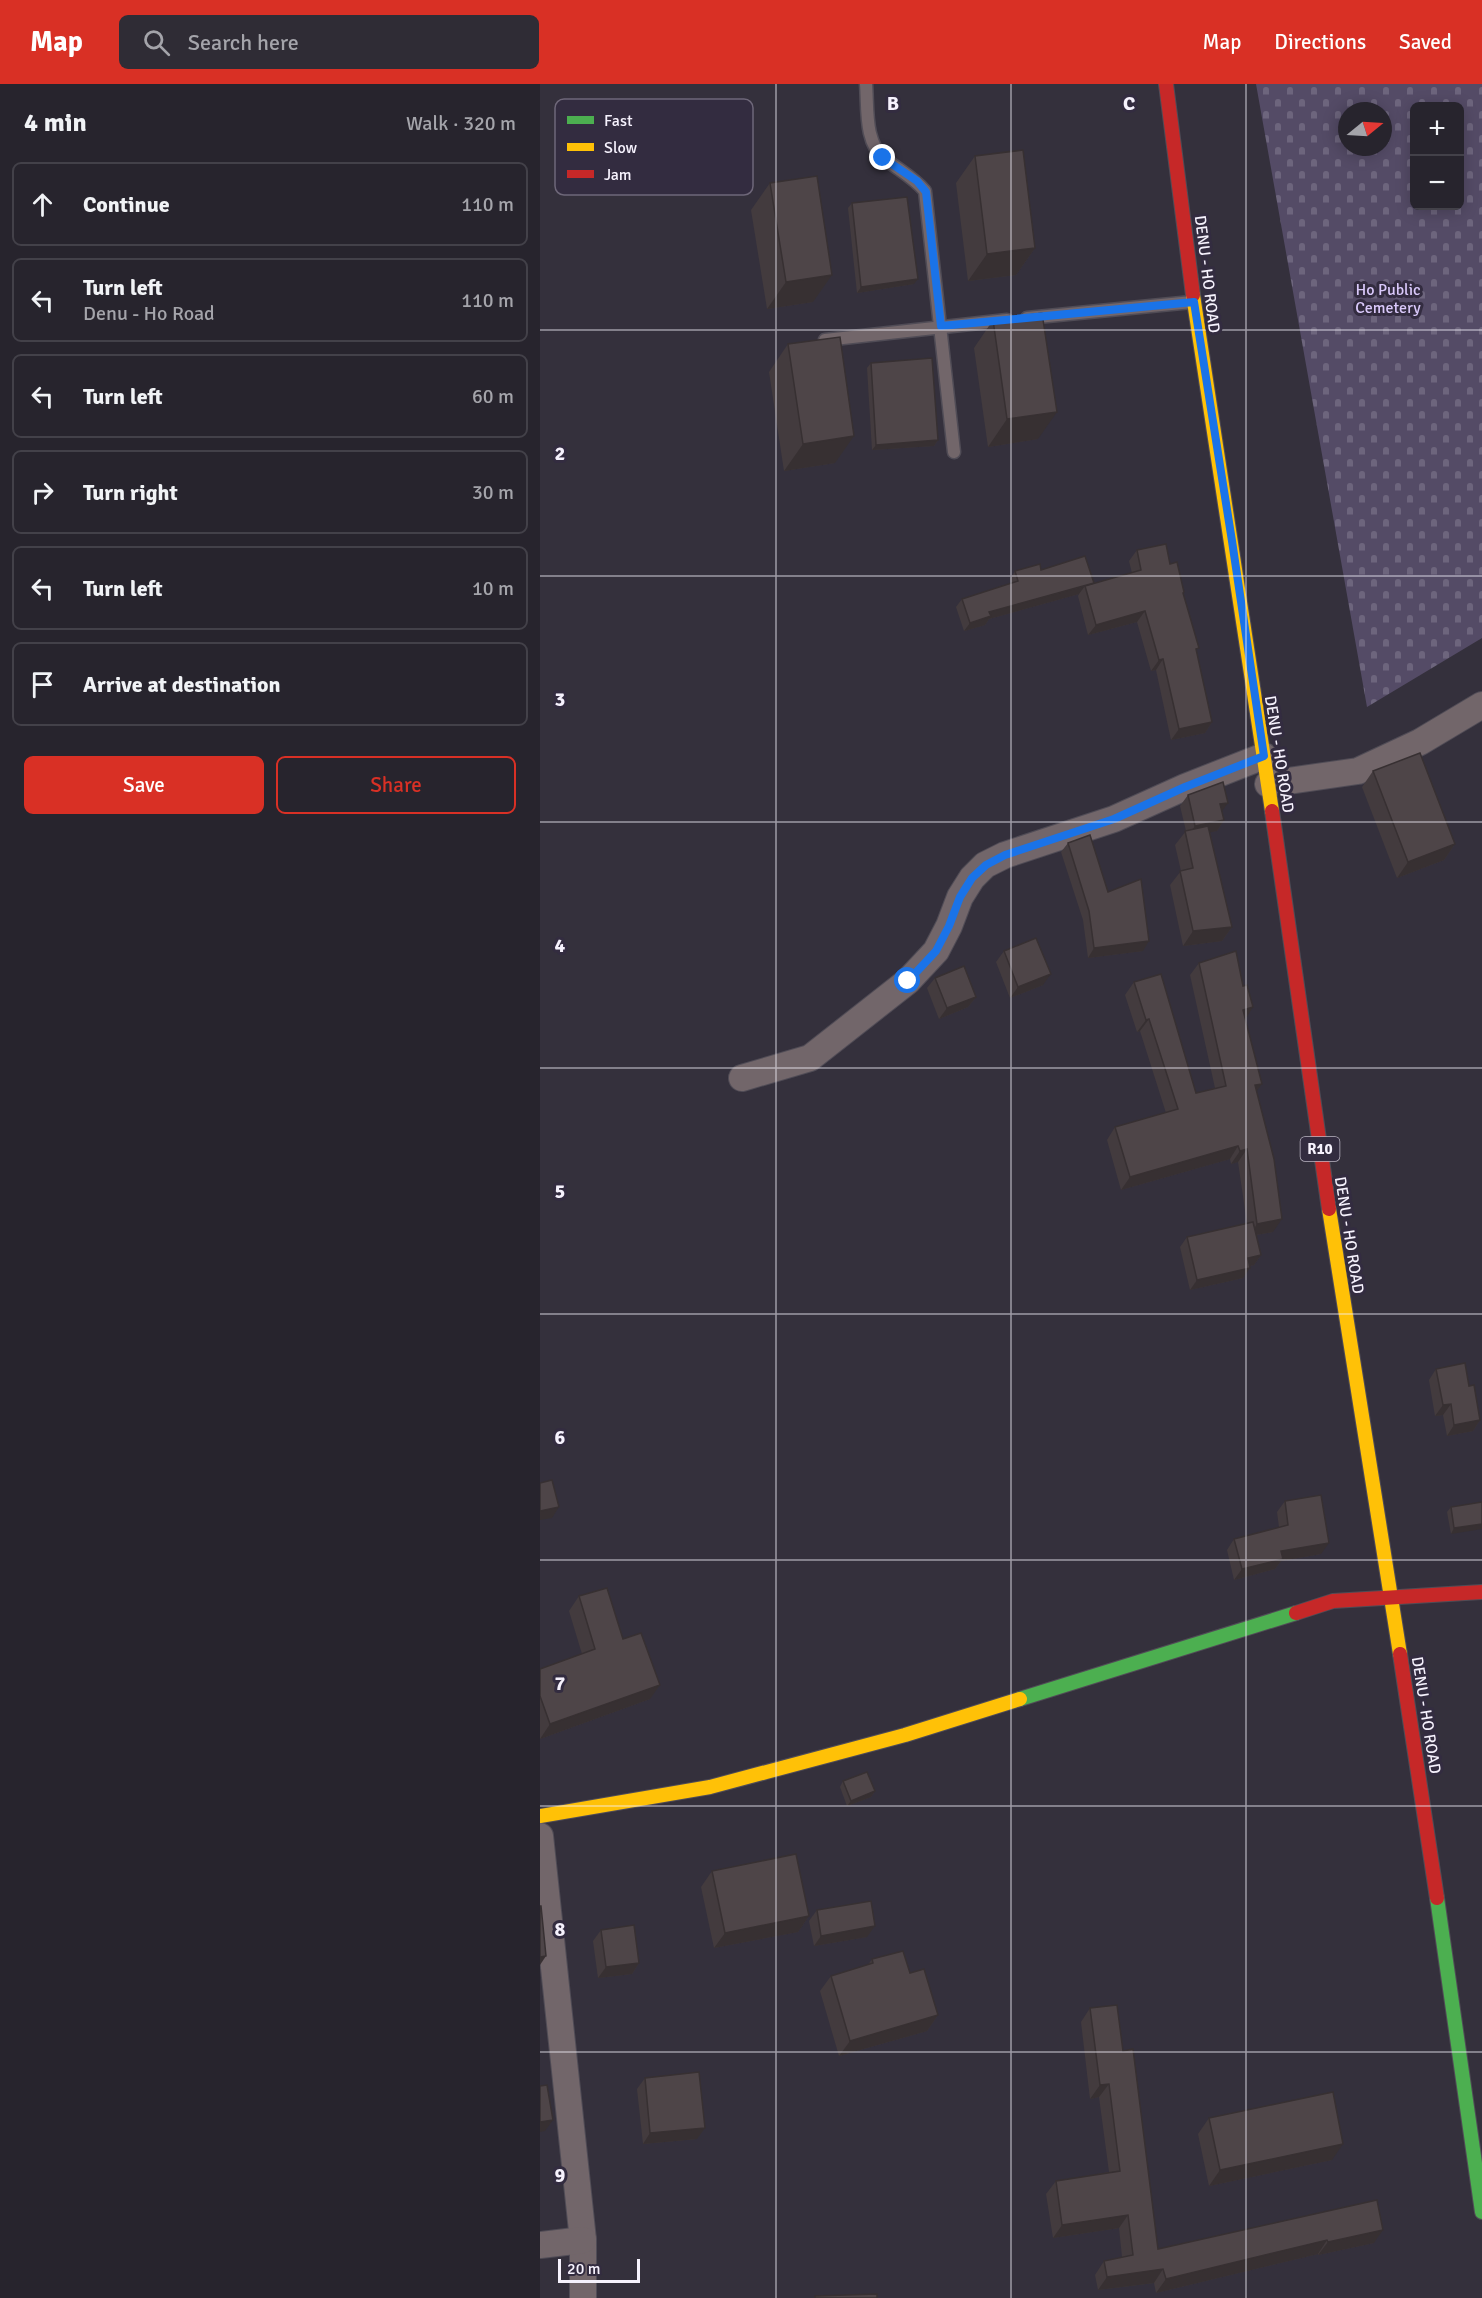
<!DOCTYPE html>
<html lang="en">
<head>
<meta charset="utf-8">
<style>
	:root { --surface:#27242d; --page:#2f2c35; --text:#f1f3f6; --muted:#a4a4aa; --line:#434149; --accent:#d93025 }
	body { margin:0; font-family:Signika,sans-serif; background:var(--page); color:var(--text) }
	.controls { position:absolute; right:18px; top:18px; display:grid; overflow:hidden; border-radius:9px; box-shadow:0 3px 15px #0003 }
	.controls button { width:54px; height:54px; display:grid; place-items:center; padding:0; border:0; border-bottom:2px solid var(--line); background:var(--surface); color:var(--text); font:30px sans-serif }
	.compass { position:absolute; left:798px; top:18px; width:54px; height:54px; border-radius:50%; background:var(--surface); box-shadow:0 3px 15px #0003; rotate:72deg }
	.scale { position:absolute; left:18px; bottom:15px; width:82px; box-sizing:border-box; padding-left:6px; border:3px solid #f6f2fd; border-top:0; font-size:16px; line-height:21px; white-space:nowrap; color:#f6f2fd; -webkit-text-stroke:4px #332c40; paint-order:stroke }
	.stop { position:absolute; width:18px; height:18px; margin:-14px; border:4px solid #1a73e8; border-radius:50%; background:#fff }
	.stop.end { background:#1a73e8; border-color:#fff; box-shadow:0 2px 6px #0008 }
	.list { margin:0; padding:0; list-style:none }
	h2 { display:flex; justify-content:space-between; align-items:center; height:78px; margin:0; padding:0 24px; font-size:26px }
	h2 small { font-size:20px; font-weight:400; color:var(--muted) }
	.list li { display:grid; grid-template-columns:39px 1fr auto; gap:18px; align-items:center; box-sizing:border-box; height:84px; margin:0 12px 12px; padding:0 12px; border:2px solid var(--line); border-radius:9px }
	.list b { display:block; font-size:22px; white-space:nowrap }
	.list p { margin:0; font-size:20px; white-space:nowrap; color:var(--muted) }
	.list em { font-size:20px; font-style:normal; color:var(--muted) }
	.actions { display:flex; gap:12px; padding:18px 24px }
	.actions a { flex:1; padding:14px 0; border:2px solid var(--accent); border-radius:9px; text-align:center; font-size:21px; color:var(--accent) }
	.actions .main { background:var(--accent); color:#fff }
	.icon { flex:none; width:33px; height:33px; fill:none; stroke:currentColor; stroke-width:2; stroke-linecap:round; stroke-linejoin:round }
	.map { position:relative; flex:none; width:942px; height:2214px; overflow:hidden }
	header { display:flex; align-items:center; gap:36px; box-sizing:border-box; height:84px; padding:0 30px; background:var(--accent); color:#fff }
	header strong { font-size:28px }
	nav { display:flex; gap:33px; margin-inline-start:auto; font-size:21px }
	.search { width:420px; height:54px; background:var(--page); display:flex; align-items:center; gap:15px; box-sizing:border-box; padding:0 21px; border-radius:9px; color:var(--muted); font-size:22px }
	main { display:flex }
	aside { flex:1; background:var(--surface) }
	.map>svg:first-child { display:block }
	.cemetery { fill:url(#cemetery-stones); fill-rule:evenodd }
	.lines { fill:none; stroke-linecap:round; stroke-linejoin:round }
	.lane-casing { stroke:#504c56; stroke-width:15 }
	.street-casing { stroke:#504c56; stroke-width:28 }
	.fast-casing { stroke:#504c56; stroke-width:16 }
	.slow-casing { stroke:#504c56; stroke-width:16 }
	.jam-casing { stroke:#504c56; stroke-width:16 }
	.lane { stroke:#72666a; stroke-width:12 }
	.street { stroke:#72666a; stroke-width:26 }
	.fast { stroke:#4caf50; stroke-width:14 }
	.slow { stroke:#ffc107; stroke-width:14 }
	.jam { stroke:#c62828; stroke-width:14 }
	.wall { fill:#433b3e }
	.shaded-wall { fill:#373032 }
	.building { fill:#4e4548; stroke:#373032; stroke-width:1.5 }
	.route { stroke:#1a73e8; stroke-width:8 }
	.grid { fill:none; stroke:#f6f2fd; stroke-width:1.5; stroke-opacity:0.55 }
	.labels { text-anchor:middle; stroke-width:6; stroke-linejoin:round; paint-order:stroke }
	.shield { fill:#332c40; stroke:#bcb7c4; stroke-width:1.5 }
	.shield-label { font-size:15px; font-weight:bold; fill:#f6f2fd }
	.street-label { font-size:16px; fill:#f6f2fd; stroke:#332c40 }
	.park-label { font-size:16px; fill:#dac9fb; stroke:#332c40 }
	.key { fill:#332c40; stroke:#6e6779; stroke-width:1.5 }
	.key-label { font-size:16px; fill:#f6f2fd }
	.grid-label { font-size:20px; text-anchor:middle; font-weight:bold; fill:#f6f2fd; stroke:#332c40; stroke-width:6; stroke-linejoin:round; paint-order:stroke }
</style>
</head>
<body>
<header>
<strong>Map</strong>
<div class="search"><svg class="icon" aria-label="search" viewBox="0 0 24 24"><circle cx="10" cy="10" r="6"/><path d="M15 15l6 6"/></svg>Search here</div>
<nav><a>Map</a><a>Directions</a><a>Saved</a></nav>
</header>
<main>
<aside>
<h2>4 min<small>Walk · 320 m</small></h2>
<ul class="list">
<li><svg class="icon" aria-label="ahead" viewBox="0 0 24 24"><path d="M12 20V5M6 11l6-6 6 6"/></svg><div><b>Continue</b></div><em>110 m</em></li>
<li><svg class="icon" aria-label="left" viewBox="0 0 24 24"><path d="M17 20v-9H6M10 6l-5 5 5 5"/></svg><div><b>Turn left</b><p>Denu - Ho Road</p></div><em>110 m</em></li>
<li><svg class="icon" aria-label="left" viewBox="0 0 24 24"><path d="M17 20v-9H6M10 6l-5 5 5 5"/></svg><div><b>Turn left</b></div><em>60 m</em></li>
<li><svg class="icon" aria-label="right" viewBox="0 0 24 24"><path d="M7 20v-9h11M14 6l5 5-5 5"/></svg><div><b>Turn right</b></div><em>30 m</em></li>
<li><svg class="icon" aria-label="left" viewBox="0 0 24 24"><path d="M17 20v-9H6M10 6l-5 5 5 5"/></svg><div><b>Turn left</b></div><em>10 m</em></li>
<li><svg class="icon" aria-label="arrive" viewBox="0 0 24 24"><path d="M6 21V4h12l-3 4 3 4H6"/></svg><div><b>Arrive at destination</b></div></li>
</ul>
<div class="actions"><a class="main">Save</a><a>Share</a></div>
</aside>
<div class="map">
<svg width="942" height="2214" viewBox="0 0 942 2214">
	<defs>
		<pattern id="cemetery-stones" width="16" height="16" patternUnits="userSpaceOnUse" patternTransform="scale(1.5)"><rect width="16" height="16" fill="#544b66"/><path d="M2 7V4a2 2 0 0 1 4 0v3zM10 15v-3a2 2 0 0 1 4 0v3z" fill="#6d657d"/></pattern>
	</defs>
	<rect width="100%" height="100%" fill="#34303c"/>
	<!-- cemetery -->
	<path class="cemetery" d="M 716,0 L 942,0 L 942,554 L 827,623 ZM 874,22 L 920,22 L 920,122 L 874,122 ZM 807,27 L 843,27 L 843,63 L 807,63 Z"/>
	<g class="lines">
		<!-- lane casing -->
		<g class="lane-casing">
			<g id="lane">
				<path d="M 326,0 C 328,24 324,59 345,75 C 359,86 374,94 385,107 L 414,368"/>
				<polyline points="487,234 652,218"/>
				<polyline points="285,256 467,236"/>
			</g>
		</g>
		<!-- street casing -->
		<g class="street-casing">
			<g id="street">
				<polyline points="728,700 818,687 880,658 942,621"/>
				<polyline points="202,994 270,974 368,897 396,867 409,842 420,813 432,794 445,781 465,771 574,735 645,703 724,672"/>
				<polyline points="0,1752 43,2156 43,2214"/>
				<polyline points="0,2161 43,2156"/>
			</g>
		</g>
		<!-- fast casing -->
		<g class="fast-casing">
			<g id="fast">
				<polyline points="480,1615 756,1529"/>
				<polyline points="897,1814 942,2128"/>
			</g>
		</g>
		<!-- slow casing -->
		<g class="slow-casing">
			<g id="slow">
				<polyline points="653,211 732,727"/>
				<polyline points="789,1125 860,1570"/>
				<polyline points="0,1732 170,1703 365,1651 480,1615"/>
			</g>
		</g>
		<!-- jam casing -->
		<g class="jam-casing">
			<g id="jam">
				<polyline points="626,0 653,211"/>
				<polyline points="732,727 789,1125"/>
				<polyline points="756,1529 793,1517 942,1508"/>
				<polyline points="860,1570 897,1814"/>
			</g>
		</g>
		<!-- lane -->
		<use href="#lane" class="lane"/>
		<!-- street -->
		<use href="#street" class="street"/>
		<!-- fast -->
		<use href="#fast" class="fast"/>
		<!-- slow -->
		<use href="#slow" class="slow"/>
		<!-- jam -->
		<use href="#jam" class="jam"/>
	</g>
	<!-- wall -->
	<g class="wall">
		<polygon points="435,72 495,164 476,191 428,197 416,99"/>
		<polygon points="230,99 273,218 227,225 211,126"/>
		<polygon points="312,119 374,200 317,209 308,124"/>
		<polygon points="453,236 498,355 448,363 434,264"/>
		<polygon points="248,260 295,379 244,387 229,288"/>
		<polygon points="331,279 398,356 394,362 332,366 327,284"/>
		<polygon points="597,466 630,480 644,508 643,510 672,638 665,649 631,656 616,586 611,587 597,538 548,551 538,512 539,510 449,535 445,541 424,547 416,523 422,515 471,499 470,495 475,487 501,486 554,499 592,489 589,477"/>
		<polygon points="833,687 915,760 904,776 857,794 822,703"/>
		<polygon points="648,711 682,727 684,736 677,747 670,748 692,843 682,857 643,862 630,801 641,787 635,761 646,747 640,722"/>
		<polygon points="528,759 568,808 603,867 548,874 543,836 521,768"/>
		<polygon points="464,867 503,901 470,914 456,878"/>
		<polygon points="659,879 705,935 716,1007 733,1148 716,1151 721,1171 714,1181 710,1182 703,1194 650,1206 640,1163 647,1153 707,1140 698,1078 691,1080 690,1075 581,1106 567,1056 575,1043 626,1029 600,947 597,948 585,911 594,898 656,1009 675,1004 650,891"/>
		<polygon points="395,894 436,913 428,923 399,935 387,904"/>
		<polygon points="896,1285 929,1302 940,1336 933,1347 907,1352 903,1331 895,1332 889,1296"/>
		<polygon points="745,1417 781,1470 741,1477 735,1485 694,1496 687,1466 694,1455 739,1443 737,1428"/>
		<polygon points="942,1418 911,1450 907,1428 911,1423"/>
		<polygon points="39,1512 83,1555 110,1615 0,1655 0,1585 42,1570 29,1527"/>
		<polygon points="303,1697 335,1707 331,1713 307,1722 300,1703"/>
		<polygon points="172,1787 269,1832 258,1848 174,1864 161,1803"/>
		<polygon points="277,1826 327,1853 274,1862 269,1837"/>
		<polygon points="61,1846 99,1879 92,1890 58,1894 53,1857"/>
		<polygon points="332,1875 370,1889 398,1931 387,1947 299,1972 280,1907 291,1892 328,1881"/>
		<polygon points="550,1924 583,1967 618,2165 837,2116 834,2159 778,2171 778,2170 616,2209 614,2199 558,2206 555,2191 564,2177 582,2173 579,2144 513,2154 506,2110 516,2097 569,2088 559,2013 550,2015 541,1938"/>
		<polygon points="105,1994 157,2055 103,2060 97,2005"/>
		<polygon points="669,2034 792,2076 669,2102 658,2050"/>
	</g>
	<!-- shaded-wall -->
	<g class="shaded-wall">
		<polygon points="495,164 476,191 428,197 447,170"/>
		<polygon points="292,191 273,218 227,225 246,198"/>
		<polygon points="378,195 374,200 317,209 321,203"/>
		<polygon points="517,328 498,355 448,363 467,335"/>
		<polygon points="314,352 295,379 244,387 263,360"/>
		<polygon points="398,356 394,362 332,366 336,361"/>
		<polygon points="545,502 539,510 449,535 445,541 424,547 430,539 449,528"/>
		<polygon points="605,527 597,538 548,551 556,541"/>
		<polygon points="623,575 616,586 611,587 619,576"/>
		<polygon points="672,638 665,649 631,656 639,645"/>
		<polygon points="688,719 680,730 680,720"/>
		<polygon points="684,736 677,747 647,753 655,742"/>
		<polygon points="915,760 904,776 857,794 868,778"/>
		<polygon points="692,843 682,857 643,862 653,847"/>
		<polygon points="609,857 603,867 548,874 554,864"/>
		<polygon points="511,890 503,901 470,914 478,903"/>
		<polygon points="436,913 428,923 399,935 407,924"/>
		<polygon points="713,923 705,936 703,926"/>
		<polygon points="609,935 600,947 597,948 606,936"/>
		<polygon points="722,1000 713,1012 715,1001"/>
		<polygon points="698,1062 690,1075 581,1106 590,1093"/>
		<polygon points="707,1065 698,1078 691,1080 700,1067"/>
		<polygon points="742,1135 733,1148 709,1152 717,1140"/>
		<polygon points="721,1171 714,1181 701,1184 708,1174"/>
		<polygon points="710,1184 703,1194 650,1206 657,1196"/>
		<polygon points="911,1320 903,1331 895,1332 903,1321"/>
		<polygon points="940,1336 933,1347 907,1352 914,1341"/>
		<polygon points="19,1423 12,1434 0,1436 0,1427"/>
		<polygon points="942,1440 942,1445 911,1450 914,1444"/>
		<polygon points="789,1459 781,1470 741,1477 735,1485 694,1496 702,1485 741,1467"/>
		<polygon points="120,1601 110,1615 0,1655 10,1640"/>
		<polygon points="335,1707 331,1713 307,1722 311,1717"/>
		<polygon points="269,1832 258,1848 174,1864 185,1849"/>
		<polygon points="335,1842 327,1853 274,1862 281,1852"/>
		<polygon points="6,1872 0,1881 0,1873"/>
		<polygon points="99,1879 92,1890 58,1894 66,1883"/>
		<polygon points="398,1931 387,1947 299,1972 310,1957"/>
		<polygon points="569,2000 559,2013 550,2015 560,2001"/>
		<polygon points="13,2036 5,2047 0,2048 0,2038"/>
		<polygon points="165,2044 157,2055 103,2060 110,2049"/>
		<polygon points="803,2060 792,2076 669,2102 680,2086"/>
		<polygon points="588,2131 579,2144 513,2154 522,2141"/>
		<polygon points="843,2146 834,2159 778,2171 788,2158"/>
		<polygon points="787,2156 778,2170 616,2209 626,2195"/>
		<polygon points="623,2185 614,2199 558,2206 567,2193"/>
	</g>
	<!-- building -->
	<g class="building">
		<polygon points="483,66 495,164 447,170 435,72"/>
		<polygon points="277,92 292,191 246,198 230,99"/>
		<polygon points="367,113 378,195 321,203 312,119"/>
		<polygon points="502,229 517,328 467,335 453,236"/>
		<polygon points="300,253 314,352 263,360 248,260"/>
		<polygon points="392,274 398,356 336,361 331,279"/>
		<polygon points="626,460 630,480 637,478 644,508 643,509 659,564 656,565 672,638 639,645 623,575 619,576 605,527 556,541 545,502 601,486 597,466"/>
		<polygon points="545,472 554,499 449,528 451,532 430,539 422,515 478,497 475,487 500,480 501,486"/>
		<polygon points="880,669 915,760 868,778 833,687"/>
		<polygon points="683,698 688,719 680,720 684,736 655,742 648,711"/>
		<polygon points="668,742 692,843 653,847 640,787 653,784 645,747"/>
		<polygon points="550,751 568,808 601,795 609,857 554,864 549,827 528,759"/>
		<polygon points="496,854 511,890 478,903 464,867"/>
		<polygon points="696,867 703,902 707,901 713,923 703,926 722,1000 715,1001 734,1075 742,1135 717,1140 707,1065 700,1067 698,1062 590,1093 575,1043 638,1025 609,935 606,936 594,898 621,890 656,1009 686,1002 659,879"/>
		<polygon points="424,882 436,913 407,924 395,894"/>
		<polygon points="713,1138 721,1171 708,1174 710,1184 657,1196 647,1153"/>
		<polygon points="925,1279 929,1302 934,1301 940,1336 914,1341 911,1320 903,1321 896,1285"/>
		<polygon points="12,1396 19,1423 0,1427 0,1399"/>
		<polygon points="781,1411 789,1459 741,1467 743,1475 702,1485 694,1455 748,1441 745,1417"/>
		<polygon points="942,1418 942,1440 914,1444 911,1423"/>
		<polygon points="67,1504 83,1555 101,1549 120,1601 10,1640 0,1612 0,1585 55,1565 39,1512"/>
		<polygon points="327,1688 335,1707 311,1717 303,1697"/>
		<polygon points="256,1770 269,1832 185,1849 172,1787"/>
		<polygon points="331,1817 335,1842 281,1852 277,1826"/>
		<polygon points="0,1822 1,1822 6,1872 0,1873"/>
		<polygon points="94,1841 99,1879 66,1883 61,1846"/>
		<polygon points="363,1867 370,1889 384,1885 398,1931 310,1957 291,1892 333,1879 332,1875"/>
		<polygon points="577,1921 583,1967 593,1965 618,2165 837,2116 843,2146 788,2158 787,2156 626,2195 623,2185 567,2193 564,2177 593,2171 588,2131 522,2141 516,2097 580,2087 569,2000 560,2001 550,1924"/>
		<polygon points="159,1988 165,2044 110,2049 105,1994"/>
		<polygon points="7,2001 13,2036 0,2038 0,2002"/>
		<polygon points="793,2008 803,2060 680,2086 669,2034"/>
		<polygon points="337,2210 337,2214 275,2214 275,2212"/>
	</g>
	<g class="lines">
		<!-- route -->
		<polyline class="route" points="343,74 377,97 386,108 401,242 654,218 692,457 724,672 645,703 574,735 465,771 446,781 432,794 420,813 409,842 396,867 368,897"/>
	</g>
	<!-- grid -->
	<path class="grid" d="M 236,0 L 236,2214M 471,0 L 471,2214M 706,0 L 706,2214M 0,246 L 942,246M 0,492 L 942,492M 0,738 L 942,738M 0,984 L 942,984M 0,1230 L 942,1230M 0,1476 L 942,1476M 0,1722 L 942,1722M 0,1968 L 942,1968"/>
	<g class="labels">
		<!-- shield labels -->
		<rect class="shield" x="760.5" y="1053" width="39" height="24" rx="4.5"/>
		<g class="shield-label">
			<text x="780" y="1070">R10</text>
		</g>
		<!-- street labels -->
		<g class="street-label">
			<text transform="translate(668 190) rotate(83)" y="6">DENU - HO ROAD</text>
			<text transform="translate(740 670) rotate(81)" y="6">DENU - HO ROAD</text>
			<text transform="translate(810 1151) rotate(81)" y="6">DENU - HO ROAD</text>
			<text transform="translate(887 1631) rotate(81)" y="6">DENU - HO ROAD</text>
		</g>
		<!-- park labels -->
		<g class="park-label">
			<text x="848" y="211">Ho Public<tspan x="848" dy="18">Cemetery</tspan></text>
		</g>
	</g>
	<!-- legend -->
	<rect x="15" y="15" width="198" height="96" rx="9" class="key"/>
	<rect x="27" y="32" width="27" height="8" fill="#4caf50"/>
	<rect x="27" y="59" width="27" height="8" fill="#ffc107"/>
	<rect x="27" y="86" width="27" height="8" fill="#c62828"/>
	<g class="key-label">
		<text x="64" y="42">Fast</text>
		<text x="64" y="69">Slow</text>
		<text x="64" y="96">Jam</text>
	</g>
	<g class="grid-label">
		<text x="353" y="26">B</text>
		<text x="589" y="26">C</text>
		<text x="20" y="376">2</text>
		<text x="20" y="622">3</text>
		<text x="20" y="868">4</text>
		<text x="20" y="1114">5</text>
		<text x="20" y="1360">6</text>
		<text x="20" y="1606">7</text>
		<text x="20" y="1852">8</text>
		<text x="20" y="2098">9</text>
	</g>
</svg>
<div class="controls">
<button>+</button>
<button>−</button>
</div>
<svg class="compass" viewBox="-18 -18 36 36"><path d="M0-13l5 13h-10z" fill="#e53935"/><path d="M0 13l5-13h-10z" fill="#a4a4aa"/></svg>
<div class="scale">20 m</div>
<div class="stop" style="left:368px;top:897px"></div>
<div class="stop end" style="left:343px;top:74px"></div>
</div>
</main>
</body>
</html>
